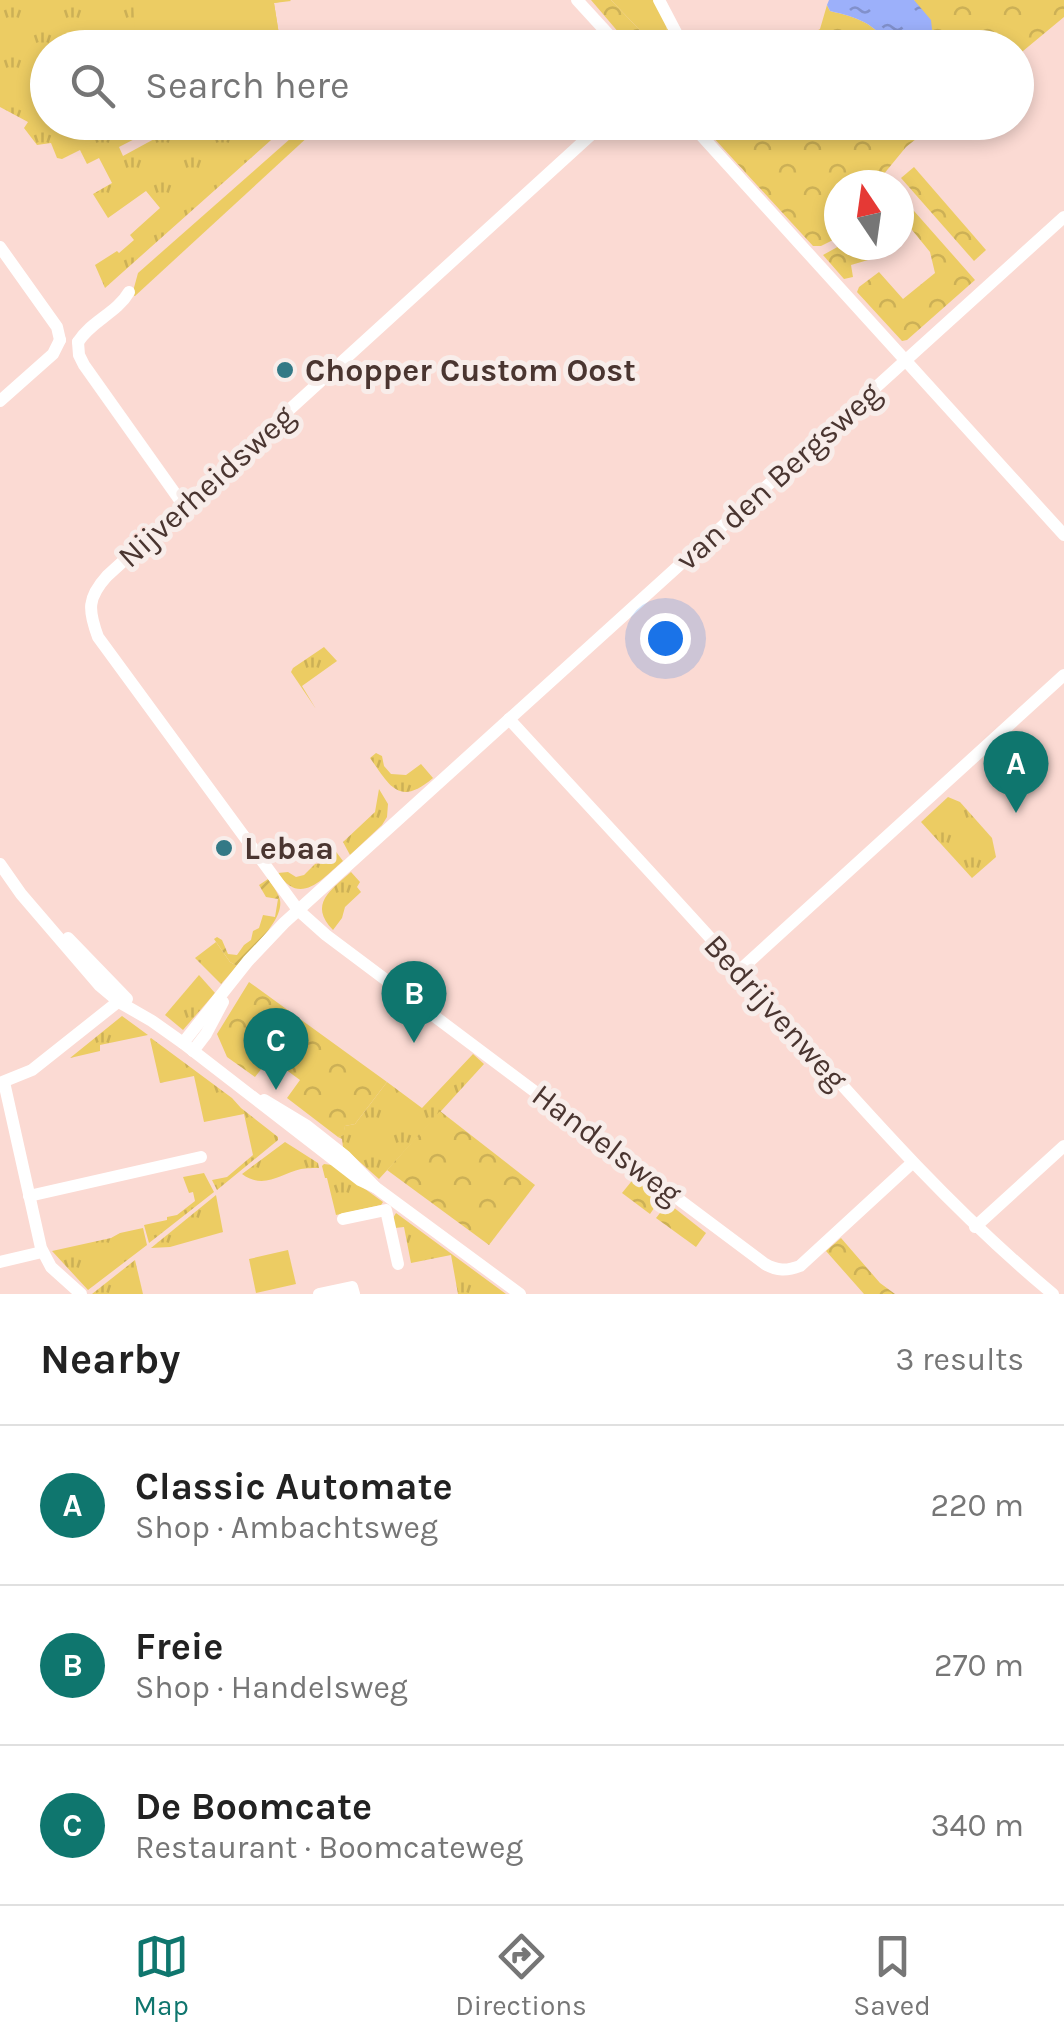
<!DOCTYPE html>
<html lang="en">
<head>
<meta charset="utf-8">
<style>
	:root { --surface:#fff; --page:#f6f6f6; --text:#222; --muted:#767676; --line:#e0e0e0; --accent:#0f766e }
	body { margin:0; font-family:Karla,sans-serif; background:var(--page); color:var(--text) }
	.compass { position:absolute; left:824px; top:170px; width:90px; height:90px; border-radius:50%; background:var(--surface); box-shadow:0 5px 15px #0003; rotate:347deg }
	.you { position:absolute; left:665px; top:638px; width:35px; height:35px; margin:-25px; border:8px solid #fff; border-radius:50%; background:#1a73e8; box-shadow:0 0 0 15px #1a73e833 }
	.badge { display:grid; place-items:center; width:65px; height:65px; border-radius:50%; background:var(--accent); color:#fff; font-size:32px; font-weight:700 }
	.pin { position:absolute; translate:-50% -82px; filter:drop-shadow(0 2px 5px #0008) }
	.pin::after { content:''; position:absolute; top:52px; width:35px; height:30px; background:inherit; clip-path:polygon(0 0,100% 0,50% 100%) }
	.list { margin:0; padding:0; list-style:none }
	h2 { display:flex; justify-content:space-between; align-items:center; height:130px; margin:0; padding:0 40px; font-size:42px }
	h2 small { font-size:32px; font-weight:400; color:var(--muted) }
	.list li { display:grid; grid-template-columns:65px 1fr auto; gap:30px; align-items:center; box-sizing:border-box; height:160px; padding:0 40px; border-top:2px solid var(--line) }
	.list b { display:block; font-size:38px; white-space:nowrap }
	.list p { margin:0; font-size:32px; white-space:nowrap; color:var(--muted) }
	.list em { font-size:32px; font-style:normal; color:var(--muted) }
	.icon { flex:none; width:55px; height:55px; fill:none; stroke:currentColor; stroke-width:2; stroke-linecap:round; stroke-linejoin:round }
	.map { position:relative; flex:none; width:1064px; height:1294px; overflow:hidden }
	.search { position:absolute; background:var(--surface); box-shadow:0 5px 15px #0003; left:30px; right:30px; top:30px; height:110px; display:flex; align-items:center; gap:25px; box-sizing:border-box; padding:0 35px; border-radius:55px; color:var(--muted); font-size:38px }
	.sheet { height:610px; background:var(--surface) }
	nav { display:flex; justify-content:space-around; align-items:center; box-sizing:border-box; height:140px; border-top:2px solid var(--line); background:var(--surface); font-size:28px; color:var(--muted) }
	nav a { display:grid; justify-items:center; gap:5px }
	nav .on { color:var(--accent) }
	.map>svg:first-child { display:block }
	.grass { fill:url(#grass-tufts) }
	.forest { fill:url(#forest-crowns) }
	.park { fill:#eccc63 }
	.garden { fill:url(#garden-furrows) }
	.water { fill:url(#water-ripples) }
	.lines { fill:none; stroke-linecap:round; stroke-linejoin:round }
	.minor { stroke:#fff; stroke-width:12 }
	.poi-dot { fill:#337986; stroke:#f8edea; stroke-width:4 }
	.labels { text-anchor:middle; stroke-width:10; stroke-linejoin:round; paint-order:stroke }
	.poi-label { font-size:32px; font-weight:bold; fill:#4a3530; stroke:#f8edea; text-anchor:start }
	.street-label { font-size:32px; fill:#4a3530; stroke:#f8edea }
</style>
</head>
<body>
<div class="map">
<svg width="1064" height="1294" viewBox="0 0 1064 1294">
	<defs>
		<pattern id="grass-tufts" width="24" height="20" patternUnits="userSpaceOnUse" patternTransform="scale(2.5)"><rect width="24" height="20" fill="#eccc63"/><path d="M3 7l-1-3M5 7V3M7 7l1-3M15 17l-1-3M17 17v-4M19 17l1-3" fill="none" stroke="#ccb056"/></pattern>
		<pattern id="forest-crowns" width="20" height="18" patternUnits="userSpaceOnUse" patternTransform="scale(2.5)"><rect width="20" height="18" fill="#eccc63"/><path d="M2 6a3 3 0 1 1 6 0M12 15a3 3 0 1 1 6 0" fill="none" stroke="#ccb056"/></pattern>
		<pattern id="garden-furrows" width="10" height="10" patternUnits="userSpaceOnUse" patternTransform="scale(2.5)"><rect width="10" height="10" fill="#eccc63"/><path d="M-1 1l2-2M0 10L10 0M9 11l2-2" fill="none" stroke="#ccb056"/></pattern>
		<pattern id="water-ripples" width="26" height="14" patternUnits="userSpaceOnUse" patternTransform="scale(2.5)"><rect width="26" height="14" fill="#9cb0fa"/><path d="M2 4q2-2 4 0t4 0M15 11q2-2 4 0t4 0" fill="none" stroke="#8190cb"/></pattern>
	</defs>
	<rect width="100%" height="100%" fill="#fbdad3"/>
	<!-- grass -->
	<g class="grass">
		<polygon points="0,0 290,0 274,3 281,47 48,48 48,122 141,123 142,130 154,129 119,147 123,156 178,126 212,122 218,127 224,123 228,128 221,132 224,134 239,123 249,127 251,130 260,123 289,124 105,288 95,265 117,251 119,253 134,240 130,235 160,208 146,191 108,218 93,194 112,183 99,158 87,164 80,150 62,159 57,158 51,143 37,145 24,128 28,122 0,107"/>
		<polygon points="611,0 655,0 664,16 667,31 662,37 652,43"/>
		<polygon points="324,647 337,661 302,686 316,709 291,672 293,668"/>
		<path d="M 376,753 L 382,756 L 384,766 L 391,774 L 406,775 L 421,764 L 433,778 C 399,807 390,786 370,758 Z"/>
		<polygon points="379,789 388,804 387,817 382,825 350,855 343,842 375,812"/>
		<polygon points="948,797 960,802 992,838 996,857 972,878 921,822"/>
		<path d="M 331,845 L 343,861 C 322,879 300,907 278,873 L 288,872 L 296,877 L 304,875 L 315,864 L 323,863 L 326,857 L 321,852 Z"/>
		<path d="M 351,872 L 360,882 L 357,887 L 361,892 L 345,907 L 342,918 L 333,930 C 308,904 331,890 351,872 Z"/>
		<polygon points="216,942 230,962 237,966 221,984 195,958"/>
		<polygon points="199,975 215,993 183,1030 165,1015"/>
		<polygon points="122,1016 148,1035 100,1045 100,1051 70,1058"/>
		<polygon points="151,1038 232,1098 241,1108 278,1137 278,1140 217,1190 212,1180 227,1177 253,1155 244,1114 204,1122 194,1076 160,1083 150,1039"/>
		<polygon points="473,1054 484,1064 379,1179 343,1147 342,1139 338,1137 343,1135 345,1126 355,1124 387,1082 422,1108"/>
		<path d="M 285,1142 L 318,1163 L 319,1168 C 315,1168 306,1168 301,1169 C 280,1174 264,1190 242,1174 Z"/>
		<polygon points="324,1164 332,1165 383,1202 381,1205 336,1215 327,1178 325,1178 322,1166"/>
		<polygon points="204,1173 214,1192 149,1243 144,1225 167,1220 167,1217 177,1215 195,1201 193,1192 189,1193 183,1177"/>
		<polygon points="216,1195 223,1232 170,1247 151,1248"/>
		<polygon points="396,1213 506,1294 458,1294 451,1255 411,1263 404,1227 395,1228 393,1218"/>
		<polygon points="143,1228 147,1245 88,1290 52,1251 111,1238 120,1233"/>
		<polygon points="135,1260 143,1294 92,1294"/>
	</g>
	<!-- forest -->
	<g class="forest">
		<polygon points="591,0 611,0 652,43 662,37 667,31 664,16 678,47 631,47"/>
		<polygon points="914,0 1064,0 1064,17 1017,56 1016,48 933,47 934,42"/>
		<path d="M 827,5 L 830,11 C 856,17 876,23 889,47 L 786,48 L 820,29 Z"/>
		<polygon points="308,123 323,123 135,296 132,295 138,273"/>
		<polygon points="700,123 936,123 906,147 883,175 891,185 839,185 839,222 835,226 839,231 839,237 821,246 813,246"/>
		<polygon points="914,167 986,250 974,261 901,178"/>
		<polygon points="899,194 975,280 907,340 902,341 857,292 859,287 879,272 903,299 935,273 930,252 899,214"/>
		<polygon points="841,245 859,245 868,260 851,265 853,277 844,279 823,255"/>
		<polygon points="249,982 387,1082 355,1124 345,1126 344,1135 338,1137 287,1098 300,1080 270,1058 255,1077 227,1057 217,1034"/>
		<polygon points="440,1111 535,1185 489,1245 387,1170"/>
		<polygon points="635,1177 661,1198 650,1214 622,1193"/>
		<polygon points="668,1203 706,1233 696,1247 656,1218"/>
		<polygon points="841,1238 880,1283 895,1294 864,1294 826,1251"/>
	</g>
	<!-- park -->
	<g class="park">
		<polygon points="133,0 290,0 291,1 274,3 281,47 136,48"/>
		<polygon points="288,1250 296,1284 256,1293 249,1259"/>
	</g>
	<!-- garden -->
	<path class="garden" d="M 268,879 C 272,885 278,892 280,900 C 284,920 250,950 237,966 L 230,962 L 214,939 L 217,937 L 222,940 L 228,954 L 237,955 L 244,945 L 251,940 L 253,931 L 259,928 L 263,915 L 275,917 L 278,899 L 266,897 L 259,885 Z"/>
	<!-- water -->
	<path class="water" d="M 829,0 L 914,0 L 931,20 L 934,47 L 889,47 C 876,23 856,17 830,11 L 827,5 Z"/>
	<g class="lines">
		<!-- minor -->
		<g class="minor">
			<polyline points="577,0 621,48"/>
			<polyline points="659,0 680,40 682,48"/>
			<path d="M 605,122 L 107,576 C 87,598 88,610 98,637 L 298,910 L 326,935 L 765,1264 C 777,1271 787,1271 800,1266 L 912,1163"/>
			<polyline points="689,122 1064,535"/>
			<polyline points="0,247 57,327 60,340"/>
			<polyline points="78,342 79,355 84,365 184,506"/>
			<path d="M 78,342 C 91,321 117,313 129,292"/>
			<polyline points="0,401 53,354 60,340"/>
			<path d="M 509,719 C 586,803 664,886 740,971 C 841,1083 937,1198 1053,1294"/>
			<polyline points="0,864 21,894 100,986 119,1002 152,1021 183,1043 360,1180 375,1187"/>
			<polyline points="68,938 127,999"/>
			<polyline points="740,970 1064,675"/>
			<polyline points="183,1043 248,961 284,923 1064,217"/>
			<polyline points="193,1051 206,1034 223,1002"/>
			<polyline points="4,1082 41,1248 51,1267 81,1294"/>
			<polyline points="0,1083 32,1070 124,997"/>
			<polyline points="264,1100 307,1126 345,1156 375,1187 520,1294"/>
			<polyline points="29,1196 201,1157"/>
			<polyline points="343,1219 386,1210 398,1264"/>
			<polyline points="975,1227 1064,1146"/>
			<polyline points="0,1262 42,1252"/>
			<polyline points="319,1294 352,1287 354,1294"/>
		</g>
	</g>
	<!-- markers -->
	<g class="poi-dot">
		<circle cx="285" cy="370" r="10"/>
		<circle cx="224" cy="848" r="10"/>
	</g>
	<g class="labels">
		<!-- poi labels -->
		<g class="poi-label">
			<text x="305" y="381">Chopper Custom Oost</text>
			<text x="244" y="859">Lebaa</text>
		</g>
		<!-- street labels -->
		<g class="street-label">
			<text transform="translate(778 476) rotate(-42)" y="11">van den Bergsweg</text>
			<text transform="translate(206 486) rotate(-42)" y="11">Nijverheidsweg</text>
			<text transform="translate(776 1012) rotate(48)" y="11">Bedrijvenweg</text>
			<text transform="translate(607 1144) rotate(37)" y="11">Handelsweg</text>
		</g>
	</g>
</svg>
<svg class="compass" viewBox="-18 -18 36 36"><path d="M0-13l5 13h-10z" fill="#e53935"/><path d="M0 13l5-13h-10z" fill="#767676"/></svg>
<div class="you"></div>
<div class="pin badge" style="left:1016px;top:813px">A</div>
<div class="pin badge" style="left:414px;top:1043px">B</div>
<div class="pin badge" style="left:276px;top:1090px">C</div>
<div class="search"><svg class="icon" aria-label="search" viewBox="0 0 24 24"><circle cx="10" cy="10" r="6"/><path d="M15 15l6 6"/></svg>Search here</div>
</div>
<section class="sheet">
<h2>Nearby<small>3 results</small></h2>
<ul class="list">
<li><span class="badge">A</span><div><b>Classic Automate</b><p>Shop · Ambachtsweg</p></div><em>220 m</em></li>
<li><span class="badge">B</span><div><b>Freie</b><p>Shop · Handelsweg</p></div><em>270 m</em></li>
<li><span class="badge">C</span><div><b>De Boomcate</b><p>Restaurant · Boomcateweg</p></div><em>340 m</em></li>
</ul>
</section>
<nav>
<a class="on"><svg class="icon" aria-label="map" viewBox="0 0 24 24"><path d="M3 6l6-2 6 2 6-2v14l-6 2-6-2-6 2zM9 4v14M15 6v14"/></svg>Map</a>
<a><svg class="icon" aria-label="directions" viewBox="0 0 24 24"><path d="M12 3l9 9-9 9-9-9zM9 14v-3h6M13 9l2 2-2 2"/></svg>Directions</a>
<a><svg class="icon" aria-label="saved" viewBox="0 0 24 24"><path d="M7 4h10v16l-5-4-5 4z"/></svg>Saved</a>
</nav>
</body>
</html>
